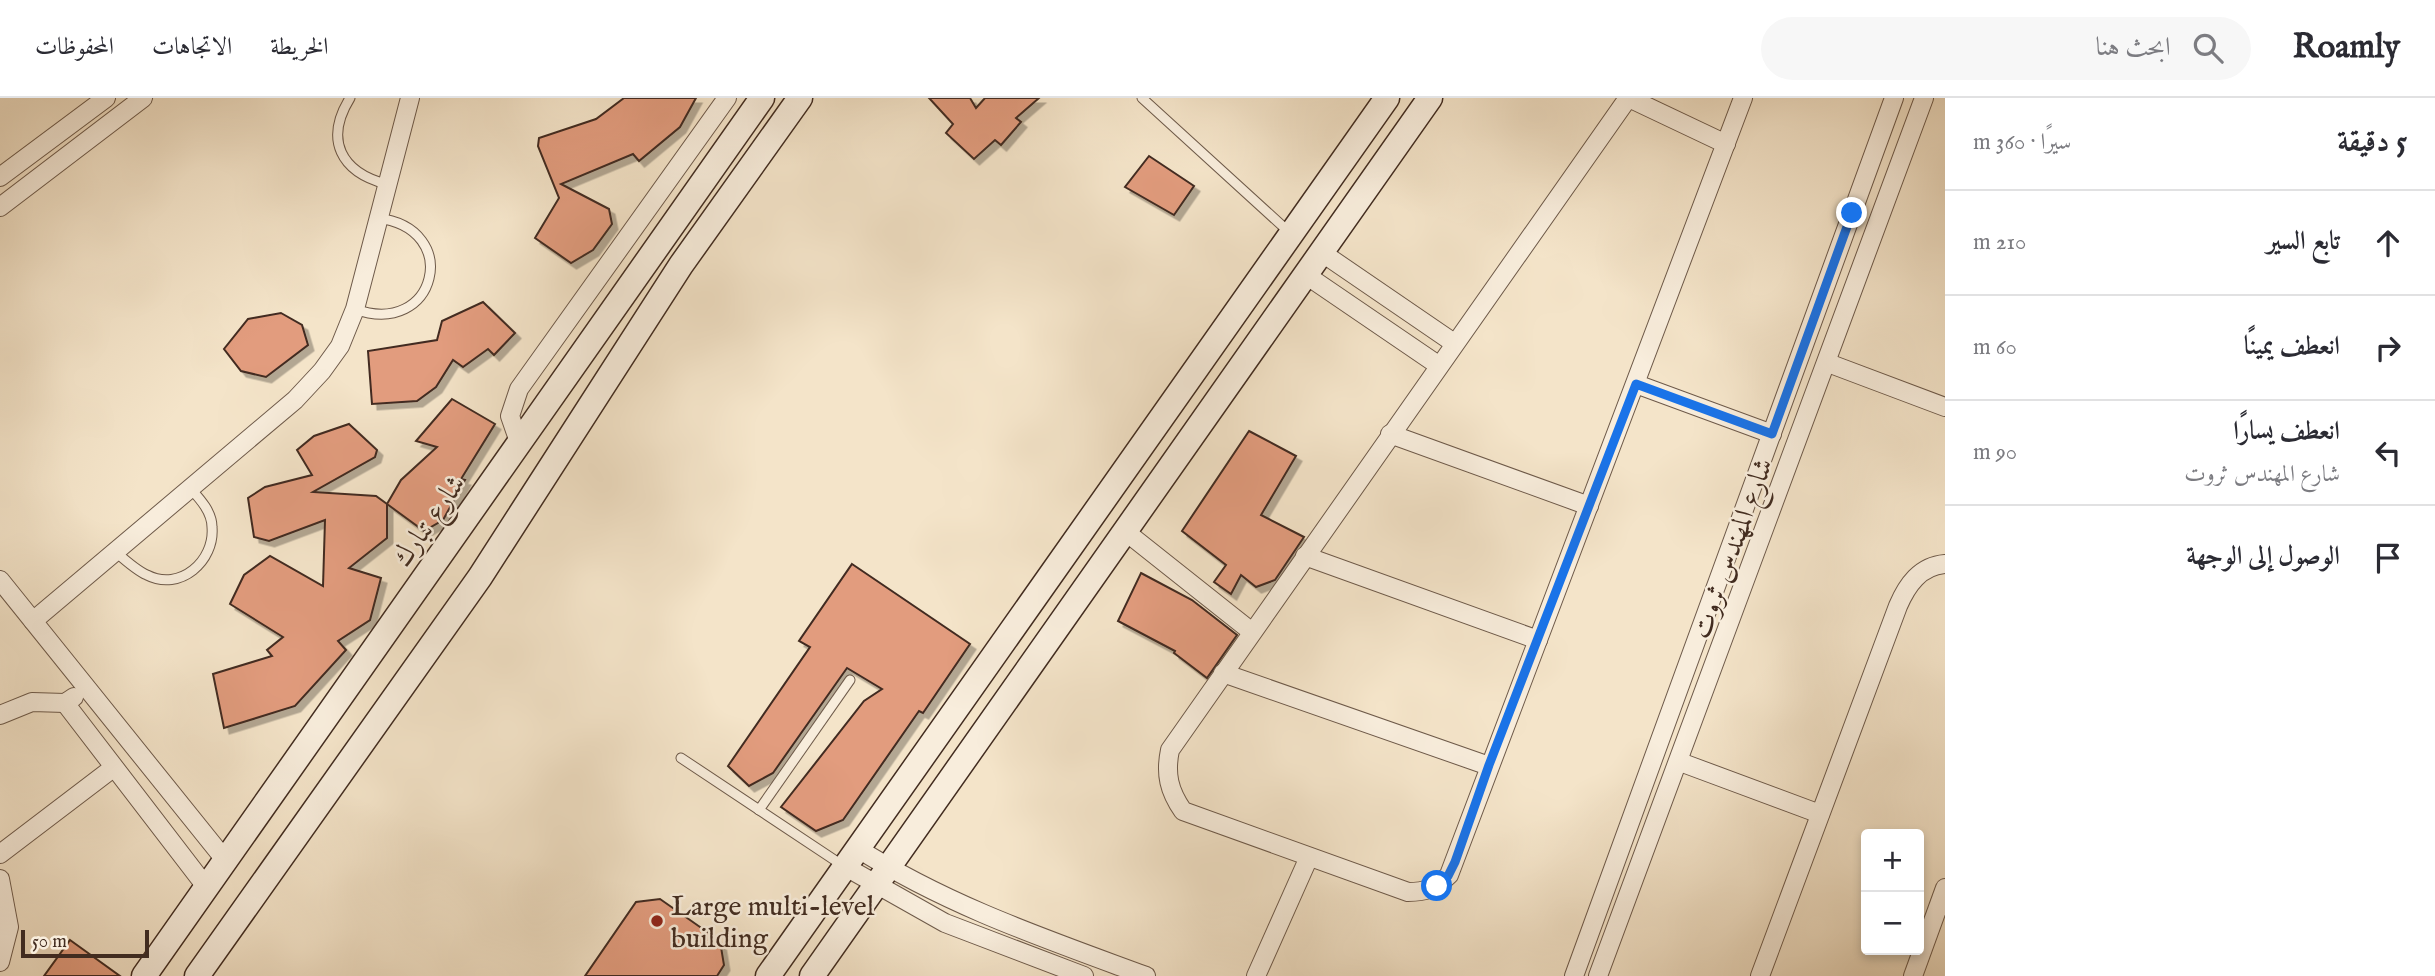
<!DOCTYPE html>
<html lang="ar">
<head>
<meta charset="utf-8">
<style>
	:root { --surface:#fff; --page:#f7f7f7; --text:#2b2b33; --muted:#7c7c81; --line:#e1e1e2 }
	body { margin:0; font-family:"IM FELL English",Amiri,serif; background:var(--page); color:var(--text); direction:rtl }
	.controls { position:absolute; right:21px; bottom:21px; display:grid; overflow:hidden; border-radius:7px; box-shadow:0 4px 10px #0003 }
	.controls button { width:63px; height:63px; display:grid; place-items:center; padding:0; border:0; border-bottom:2px solid var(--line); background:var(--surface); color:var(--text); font:35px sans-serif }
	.scale { position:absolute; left:21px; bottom:18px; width:128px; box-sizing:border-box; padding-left:7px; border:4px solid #422c20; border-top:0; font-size:19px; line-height:24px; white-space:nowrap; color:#422c20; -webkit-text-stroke:5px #f8eddc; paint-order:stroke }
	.stop { position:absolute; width:21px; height:21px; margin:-16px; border:5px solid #1a73e8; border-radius:50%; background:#fff }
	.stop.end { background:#1a73e8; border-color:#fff; box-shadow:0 2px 7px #0008 }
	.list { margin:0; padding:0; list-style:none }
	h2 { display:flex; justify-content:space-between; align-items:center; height:91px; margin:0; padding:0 28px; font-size:30px }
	h2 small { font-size:23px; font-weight:400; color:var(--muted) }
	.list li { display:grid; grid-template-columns:46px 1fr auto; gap:21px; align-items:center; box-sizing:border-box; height:105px; padding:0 28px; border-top:2px solid var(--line) }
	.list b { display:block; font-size:26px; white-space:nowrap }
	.list p { margin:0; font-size:23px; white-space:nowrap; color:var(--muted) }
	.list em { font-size:23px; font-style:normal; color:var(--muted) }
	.icon { flex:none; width:38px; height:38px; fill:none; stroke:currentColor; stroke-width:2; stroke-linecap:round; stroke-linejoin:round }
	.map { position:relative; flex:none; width:1945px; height:878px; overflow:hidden; direction:ltr }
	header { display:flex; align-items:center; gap:42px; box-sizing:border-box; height:98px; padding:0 35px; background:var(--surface); border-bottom:2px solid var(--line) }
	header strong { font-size:33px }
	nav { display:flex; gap:38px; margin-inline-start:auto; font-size:24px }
	.search { width:490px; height:63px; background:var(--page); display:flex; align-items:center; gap:18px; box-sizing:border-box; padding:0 24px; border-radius:38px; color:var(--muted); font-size:26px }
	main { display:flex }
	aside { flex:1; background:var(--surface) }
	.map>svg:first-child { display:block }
	.building { fill:#e29c7e; stroke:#422c20; stroke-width:2; filter:url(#shadow) }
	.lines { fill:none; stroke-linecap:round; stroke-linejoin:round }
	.lane-casing { stroke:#6e5a4a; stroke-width:11 }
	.street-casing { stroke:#6e5a4a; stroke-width:20 }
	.secondary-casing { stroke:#422c20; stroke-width:27 }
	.lane { stroke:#f8eddc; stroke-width:9 }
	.street { stroke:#f8eddc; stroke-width:18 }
	.secondary { stroke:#f8eddc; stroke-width:24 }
	.route { stroke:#1a73e8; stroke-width:9 }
	.poi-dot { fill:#8f2418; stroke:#f8eddc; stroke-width:2.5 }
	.labels { text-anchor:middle; stroke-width:5; stroke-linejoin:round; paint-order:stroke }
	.street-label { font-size:28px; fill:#422c20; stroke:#f8eddc }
	.poi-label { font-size:28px; fill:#422c20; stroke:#f8eddc; text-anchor:start }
</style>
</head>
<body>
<header>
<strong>Roamly</strong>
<div class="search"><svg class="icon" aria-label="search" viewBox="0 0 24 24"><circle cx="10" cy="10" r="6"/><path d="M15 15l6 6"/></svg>ابحث هنا</div>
<nav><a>الخريطة</a><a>الاتجاهات</a><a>المحفوظات</a></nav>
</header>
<main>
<aside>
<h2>5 دقيقة<small>سيرًا · 360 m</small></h2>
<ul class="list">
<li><svg class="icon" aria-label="ahead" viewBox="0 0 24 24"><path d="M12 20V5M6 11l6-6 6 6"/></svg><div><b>تابع السير</b></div><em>210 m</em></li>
<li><svg class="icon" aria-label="right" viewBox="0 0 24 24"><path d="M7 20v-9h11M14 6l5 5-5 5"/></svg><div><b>انعطف يمينًا</b></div><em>60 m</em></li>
<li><svg class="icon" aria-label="left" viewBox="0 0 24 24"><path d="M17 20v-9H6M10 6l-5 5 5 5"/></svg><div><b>انعطف يسارًا</b><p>شارع المهندس ثروت</p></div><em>90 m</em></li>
<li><svg class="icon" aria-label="arrive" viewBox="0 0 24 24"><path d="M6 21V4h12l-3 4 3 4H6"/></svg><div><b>الوصول إلى الوجهة</b></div></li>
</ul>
</aside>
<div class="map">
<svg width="1945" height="878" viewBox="0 0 1945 878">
	<defs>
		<filter id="shadow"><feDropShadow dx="5.5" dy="5.5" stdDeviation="0" flood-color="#0004"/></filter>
	</defs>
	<rect width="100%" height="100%" fill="#f4e4c9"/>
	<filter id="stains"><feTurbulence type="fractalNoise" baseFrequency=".00286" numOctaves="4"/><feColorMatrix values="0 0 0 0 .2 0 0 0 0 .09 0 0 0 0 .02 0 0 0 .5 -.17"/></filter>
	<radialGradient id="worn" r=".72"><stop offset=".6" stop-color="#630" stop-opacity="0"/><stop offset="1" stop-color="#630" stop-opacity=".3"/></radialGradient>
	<!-- building -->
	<g class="building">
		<polygon points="624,0 696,0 680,29 639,63 633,56 561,86 609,111 612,126 593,152 571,165 535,140 559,100 538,48 539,40 596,21"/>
		<polygon points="929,0 970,0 976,10 985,0 1039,0 1016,20 1021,24 1001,47 995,42 974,61 946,35 953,26"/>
		<polygon points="1149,58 1194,88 1174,117 1125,89"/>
		<polygon points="483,204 515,235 494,257 488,251 463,269 453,262 436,289 417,303 372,306 368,253 437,242 442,223"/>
		<polygon points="281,215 302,227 308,247 266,279 241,273 224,251 248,221"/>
		<polygon points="452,301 495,326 461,381 465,382 443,422 424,433 387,406 401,382 437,349 416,343"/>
		<polygon points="349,326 377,352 375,359 313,394 376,398 387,406 387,440 349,470 381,480 370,522 338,543 346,552 295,608 224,630 213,576 272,558 267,552 283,539 230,506 244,477 270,458 323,488 325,422 269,443 254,439 248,400 265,389 312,377 297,352 314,338"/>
		<polygon points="1249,333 1296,358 1261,417 1304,439 1275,482 1256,489 1241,477 1231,496 1214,484 1226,467 1182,433"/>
		<polygon points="852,466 970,546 923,615 919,613 843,722 816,733 781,709 864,603 882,591 847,570 773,675 749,688 728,668 810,549 799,543"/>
		<polygon points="1141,475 1192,502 1237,537 1207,580 1174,555 1175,553 1118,523"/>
		<polygon points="660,801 720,843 724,867 717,878 585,878 636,804"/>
		<polygon points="70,842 120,878 44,878"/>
	</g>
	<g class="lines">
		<!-- lane casing -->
		<g class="lane-casing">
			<g id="lane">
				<path d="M 350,0 C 324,42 341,74 386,86"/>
				<polyline points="1142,0 1289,134"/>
				<path d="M 355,211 C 436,241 464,130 377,120"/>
				<path d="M 116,454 C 125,462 136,472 147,477 C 180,494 215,463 212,429 C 212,414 200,401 191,391"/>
				<polyline points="681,660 842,767"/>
				<polyline points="759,712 850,582"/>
			</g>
		</g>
		<!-- street casing -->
		<g class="street-casing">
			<g id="street">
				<path d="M 1628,0 L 1170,652 C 1165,676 1169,693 1183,713 L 1408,794 C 1426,794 1436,790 1449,777 L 1743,0"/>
				<polyline points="1629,0 1726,46"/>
				<polyline points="0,79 106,0"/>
				<polyline points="0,109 143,0"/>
				<polyline points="1321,154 1454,245"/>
				<polyline points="1306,177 1438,267"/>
				<polyline points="1828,265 1945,309"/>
				<polyline points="1636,286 1772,336"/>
				<polyline points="1390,336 1589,408"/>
				<polyline points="519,344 510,318 519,291 727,0"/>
				<polyline points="1126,434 1252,534"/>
				<polyline points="1305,458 1538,542"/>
				<polyline points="0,482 226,763"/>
				<polyline points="33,523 295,302 322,273 340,248 355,211 410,0"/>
				<polyline points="1223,575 1489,668"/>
				<polyline points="65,605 207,790"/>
				<polyline points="0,617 32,604 65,605 74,599"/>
				<polyline points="1680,664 1820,716"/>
				<path d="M 857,750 C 948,808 1046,841 1146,878"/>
				<polyline points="0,756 113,670"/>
				<polyline points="844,768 945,825 1084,878"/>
				<polyline points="0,781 9,829 0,864"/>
				<polyline points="1256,878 1309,759"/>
				<polyline points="1574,878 1894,0"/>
				<polyline points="1598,878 1924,0"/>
				<path d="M 1760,878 L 1898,508 C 1907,487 1920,468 1945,466"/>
				<polyline points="1913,878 1945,790"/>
			</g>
		</g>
		<!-- secondary casing -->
		<g class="secondary-casing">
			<g id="secondary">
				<polyline points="144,878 762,0"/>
				<polyline points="197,878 480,479 681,167 800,0"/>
				<polyline points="768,878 1387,0"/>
				<polyline points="812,878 1430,0"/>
			</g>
		</g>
		<!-- lane -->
		<use href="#lane" class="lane"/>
		<!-- street -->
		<use href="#street" class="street"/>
		<!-- secondary -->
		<use href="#secondary" class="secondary"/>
	</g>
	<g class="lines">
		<!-- route -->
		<polyline class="route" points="1437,788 1448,778 1455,764 1489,667 1636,286 1772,336 1852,115"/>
	</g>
	<!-- markers -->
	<circle class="poi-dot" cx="657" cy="823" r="7"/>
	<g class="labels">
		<!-- street labels -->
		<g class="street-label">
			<text transform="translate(428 422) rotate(-55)" y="10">شارع تبارك</text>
			<text transform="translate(1731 450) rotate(-70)" y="10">شارع المهندس ثروت</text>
		</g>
		<!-- poi labels -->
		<g class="poi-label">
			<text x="671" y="817">Large multi-level<tspan x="671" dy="32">building</tspan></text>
		</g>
	</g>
	<rect width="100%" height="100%" filter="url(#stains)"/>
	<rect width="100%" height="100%" fill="url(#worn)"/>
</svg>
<div class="controls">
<button>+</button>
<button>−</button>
</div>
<div class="scale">50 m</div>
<div class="stop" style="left:1437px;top:788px"></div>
<div class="stop end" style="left:1852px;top:115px"></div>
</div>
</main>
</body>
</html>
